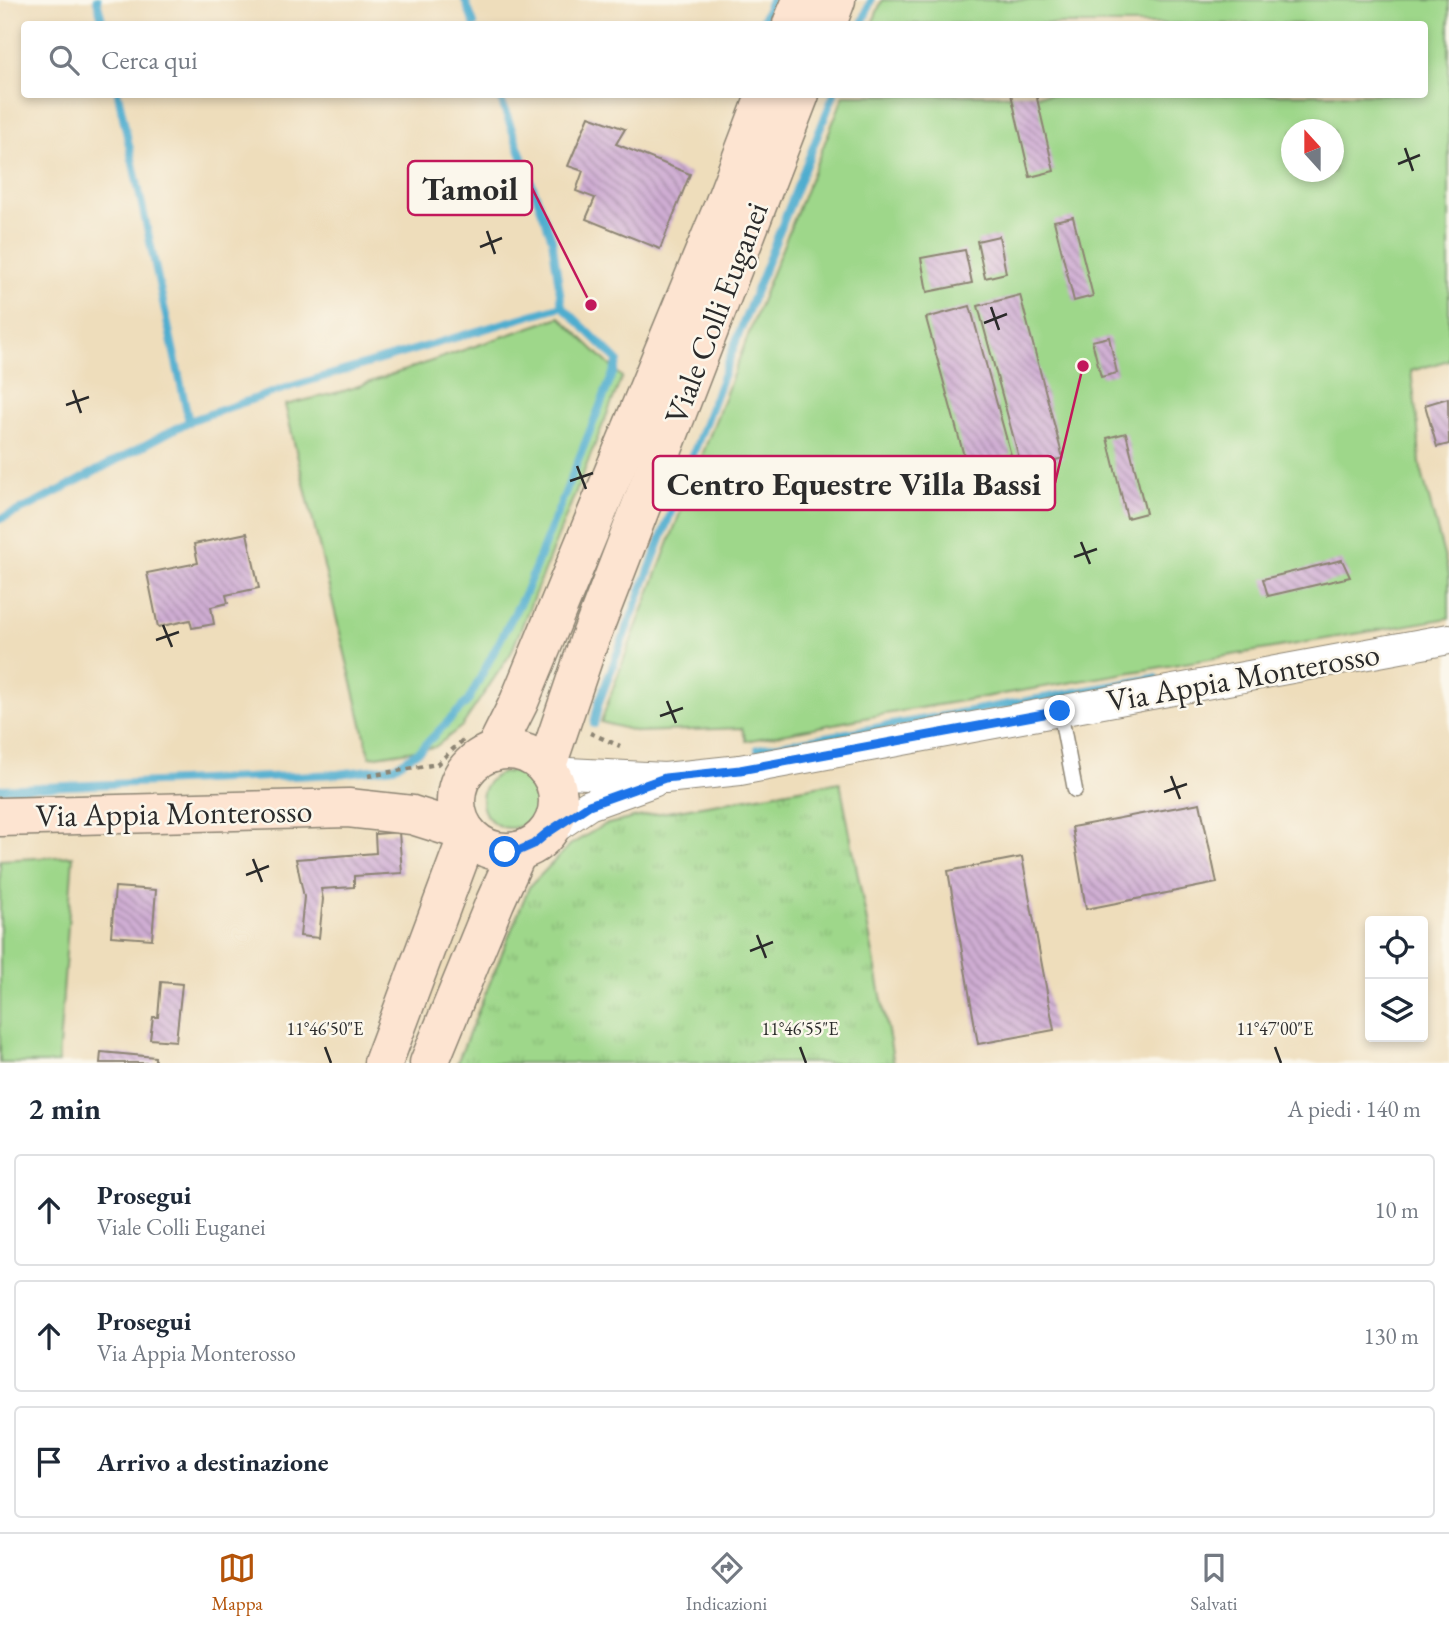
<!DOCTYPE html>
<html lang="it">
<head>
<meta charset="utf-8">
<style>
	:root { --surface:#fff; --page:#f6f6f7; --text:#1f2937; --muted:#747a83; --line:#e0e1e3; --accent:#b45309 }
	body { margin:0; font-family:"EB Garamond",serif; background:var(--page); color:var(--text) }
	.controls { position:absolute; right:21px; bottom:21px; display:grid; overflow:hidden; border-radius:7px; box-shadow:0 4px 10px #0003 }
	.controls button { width:63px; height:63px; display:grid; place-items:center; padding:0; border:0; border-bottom:2px solid var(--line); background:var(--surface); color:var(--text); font:35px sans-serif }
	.compass { position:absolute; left:1281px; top:119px; width:63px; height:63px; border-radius:50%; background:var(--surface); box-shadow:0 4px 10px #0003; rotate:339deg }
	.stop { position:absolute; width:21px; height:21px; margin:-16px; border:5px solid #1a73e8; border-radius:50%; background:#fff }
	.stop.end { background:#1a73e8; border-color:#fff; box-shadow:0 2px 7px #0008 }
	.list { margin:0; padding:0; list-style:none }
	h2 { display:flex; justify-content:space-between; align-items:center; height:91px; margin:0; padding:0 28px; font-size:30px }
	h2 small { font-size:23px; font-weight:400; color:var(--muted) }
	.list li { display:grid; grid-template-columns:46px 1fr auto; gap:21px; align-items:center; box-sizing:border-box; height:112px; margin:0 14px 14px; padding:0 14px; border:2px solid var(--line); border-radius:7px }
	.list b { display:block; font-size:26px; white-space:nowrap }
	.list p { margin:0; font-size:23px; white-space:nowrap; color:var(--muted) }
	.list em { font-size:23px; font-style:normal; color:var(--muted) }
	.icon { flex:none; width:38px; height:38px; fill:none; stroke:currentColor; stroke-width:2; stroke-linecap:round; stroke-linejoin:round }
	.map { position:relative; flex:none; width:1449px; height:1063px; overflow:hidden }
	.search { position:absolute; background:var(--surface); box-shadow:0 4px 10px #0003; left:21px; right:21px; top:21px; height:77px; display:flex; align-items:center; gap:18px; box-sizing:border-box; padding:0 24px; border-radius:7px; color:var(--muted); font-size:26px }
	.sheet { height:469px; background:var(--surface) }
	nav { display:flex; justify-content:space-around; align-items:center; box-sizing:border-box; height:98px; border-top:2px solid var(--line); background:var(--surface); font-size:19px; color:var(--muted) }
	nav a { display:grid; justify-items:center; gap:4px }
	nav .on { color:var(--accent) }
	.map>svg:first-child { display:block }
	.green { fill:#9ed78a; stroke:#64815a; stroke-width:2; fill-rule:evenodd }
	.park { fill:url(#park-tufts); stroke:#64815a; stroke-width:2 }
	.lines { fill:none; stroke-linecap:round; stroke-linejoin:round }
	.stream { stroke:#50adcf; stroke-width:8 }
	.building { fill:url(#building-back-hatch) }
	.service-casing { stroke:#8c8473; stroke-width:17 }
	.minor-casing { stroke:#8c8473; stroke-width:32 }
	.secondary-casing { stroke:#8c8473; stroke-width:41 }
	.path { stroke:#8c8473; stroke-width:4.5; stroke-dasharray:5 5; stroke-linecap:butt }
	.service { stroke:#fff; stroke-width:14 }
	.minor { stroke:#fff; stroke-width:30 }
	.secondary { stroke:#fde4d1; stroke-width:38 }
	.route { stroke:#1a73e8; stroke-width:9 }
	.ticks { fill:none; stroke:#2b2b2b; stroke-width:2.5 }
	.labels { text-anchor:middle; stroke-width:5; stroke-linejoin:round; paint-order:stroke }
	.street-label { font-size:32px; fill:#2b2b2b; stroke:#fbf7ec }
	.ticks-label { font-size:18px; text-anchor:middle; fill:#2b2b2b; stroke:#fbf7ec; stroke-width:5; stroke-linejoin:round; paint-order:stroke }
	.leader { fill:none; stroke:#c2185b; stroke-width:2.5 }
	.callout-dot { fill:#c2185b; stroke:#fbf7ec; stroke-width:2.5 }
	.callout { fill:#fbf7ec; stroke:#c2185b; stroke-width:2.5 }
	.callout-label { font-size:33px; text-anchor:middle; font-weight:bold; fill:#2b2b2b }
</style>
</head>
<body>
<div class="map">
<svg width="1449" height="1063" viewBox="0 0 1449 1063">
	<defs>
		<pattern id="park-tufts" width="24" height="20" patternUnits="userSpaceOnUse" patternTransform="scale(1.75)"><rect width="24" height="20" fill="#9ed78a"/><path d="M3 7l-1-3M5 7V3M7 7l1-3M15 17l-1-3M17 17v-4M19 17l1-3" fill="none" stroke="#88b977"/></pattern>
		<pattern id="building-back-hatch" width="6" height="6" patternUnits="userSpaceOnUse" patternTransform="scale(1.75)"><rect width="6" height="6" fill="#cfadd3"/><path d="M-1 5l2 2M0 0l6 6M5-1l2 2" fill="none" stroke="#a88dab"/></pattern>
	</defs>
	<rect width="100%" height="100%" fill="#fbf7ec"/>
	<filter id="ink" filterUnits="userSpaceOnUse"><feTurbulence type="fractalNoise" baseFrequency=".0143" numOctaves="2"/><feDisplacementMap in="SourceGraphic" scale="14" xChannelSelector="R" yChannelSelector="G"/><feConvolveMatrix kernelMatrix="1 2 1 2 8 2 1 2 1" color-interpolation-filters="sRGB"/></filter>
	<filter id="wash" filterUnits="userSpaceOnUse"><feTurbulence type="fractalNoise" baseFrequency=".00686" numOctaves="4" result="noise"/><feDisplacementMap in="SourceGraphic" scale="28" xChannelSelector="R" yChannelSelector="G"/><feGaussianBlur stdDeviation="1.57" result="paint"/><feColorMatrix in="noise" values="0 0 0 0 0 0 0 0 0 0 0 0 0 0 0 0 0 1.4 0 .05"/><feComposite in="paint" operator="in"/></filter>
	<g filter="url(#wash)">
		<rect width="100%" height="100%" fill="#edb"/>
		<!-- green -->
		<g class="green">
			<path d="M 882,0 L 1449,0 L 1449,360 L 1411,371 L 1418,427 L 1420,465 L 1449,574 L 1449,618 L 885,714 L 746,741 L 742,728 L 638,732 L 601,722 L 616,680 L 769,281 L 844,95 L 1424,94 L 1424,24 L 872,24 ZM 1292,130 L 1334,130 L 1334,172 L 1292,172 Z"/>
			<polygon points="560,317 622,377 511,653 462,726 435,747 370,757 285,405 344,391"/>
			<circle cx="510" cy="800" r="28"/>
			<polygon points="73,856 58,1063 0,1063 0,860"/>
		</g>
		<!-- park -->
		<polygon class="park" points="840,782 894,1063 457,1063 529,887 570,845 604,825 638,817"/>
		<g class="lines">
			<!-- stream -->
			<g class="stream">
				<polyline points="97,0 103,24"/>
				<polyline points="465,0 474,24"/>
				<polyline points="761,24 771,0"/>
				<polyline points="862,24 871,0"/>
				<polyline points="118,94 189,422"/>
				<polyline points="499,94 552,239 562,306"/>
				<polyline points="0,519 34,504 192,420 289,387 562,306 618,361 525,593 468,701 419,751 394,767 338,774 0,789"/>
				<polyline points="594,724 599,702 740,331 834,94"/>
				<polyline points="758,749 1155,678"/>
			</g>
		</g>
		<g id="blocks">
			<!-- building -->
			<g class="building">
				<polygon points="1011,94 1036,94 1054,171 1030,177"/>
				<polygon points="589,116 625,129 616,144 690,174 660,249 586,219 595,198 576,191 583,171 568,166"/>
				<polygon points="1073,217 1093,296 1074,301 1054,221"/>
				<polygon points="999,236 1006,273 985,278 977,241"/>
				<polygon points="965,250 972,283 927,292 921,258"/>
				<polygon points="1020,295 1063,458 1022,469 978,306"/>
				<polygon points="970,306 1011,455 967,467 926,318"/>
				<polygon points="1109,337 1117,373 1101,377 1092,341"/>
				<polygon points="1448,398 1449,444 1437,447 1425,405"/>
				<polygon points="1126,433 1146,513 1127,518 1107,438"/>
				<polygon points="247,533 259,588 226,595 228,603 211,607 214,624 192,628 190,620 158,627 147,573 198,563 194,544"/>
				<polygon points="1342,560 1350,577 1268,596 1263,579"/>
				<polygon points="1200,803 1217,883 1086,909 1072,827"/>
				<polygon points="399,832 402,873 354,876 354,887 321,889 323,899 319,938 300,936 304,897 296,859 376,853 375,834"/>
				<polygon points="1022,857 1054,1030 978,1044 948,871"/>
				<polygon points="115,887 156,890 152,939 111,936"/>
				<polygon points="161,982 182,984 176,1041 150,1039 153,1017 158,1017"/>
				<polygon points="101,1052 155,1057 155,1063 100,1063"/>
			</g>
		</g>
	</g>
	<g filter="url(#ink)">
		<use href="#blocks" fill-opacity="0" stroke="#8c8473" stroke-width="2"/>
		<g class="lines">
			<!-- service casing -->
			<g class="service-casing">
				<polyline id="service" points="1060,711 1075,790"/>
			</g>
			<!-- minor casing -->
			<g class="minor-casing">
				<g id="minor">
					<polyline points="549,772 665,778 740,770 1449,639"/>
					<polyline points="547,833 589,805 653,782"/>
				</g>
			</g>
			<!-- secondary casing -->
			<g class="secondary-casing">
				<g id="secondary">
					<polyline points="792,24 802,0"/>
					<polyline points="827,24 836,0"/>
					<circle cx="507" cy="801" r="51"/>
					<polyline points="494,752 519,702 723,207 766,94"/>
					<polyline points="546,768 589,641 800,94"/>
					<polyline points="0,817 348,808 412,815 466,832"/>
					<polyline points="383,1063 468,835"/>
					<polyline points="429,1063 495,902 518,851"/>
				</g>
			</g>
			<!-- path -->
			<g class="path">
				<polyline points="590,733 620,746"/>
				<polyline points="368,776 437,764 464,739"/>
			</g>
			<!-- service -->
			<use href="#service" class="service"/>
			<!-- minor -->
			<use href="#minor" class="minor"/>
			<!-- secondary -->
			<use href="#secondary" class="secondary"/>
		</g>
	</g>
	<g class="lines" filter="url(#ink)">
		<!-- route -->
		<polyline class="route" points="505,852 518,851 534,844 547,833 589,805 665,778 740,770 1060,711"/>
	</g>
	<!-- ticks -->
	<path class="ticks" d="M 1405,148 L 1413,171M 1398,164 L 1420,155M 487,231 L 495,254M 480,247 L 502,238M 991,307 L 999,330M 984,323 L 1007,314M 73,390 L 81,413M 66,405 L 89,397M 577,466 L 586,489M 570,481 L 593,473M 1081,542 L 1090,564M 1074,557 L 1097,549M 163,625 L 172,647M 156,640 L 179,632M 667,701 L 676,723M 660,716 L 683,708M 1171,776 L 1180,799M 1164,792 L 1187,784M 253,859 L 262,882M 246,875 L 269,866M 757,935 L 766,958M 750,951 L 773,942M 325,1047 L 331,1063M 800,1047 L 806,1063M 1275,1047 L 1281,1063"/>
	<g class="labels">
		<!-- street labels -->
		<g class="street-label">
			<text transform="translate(716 313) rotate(-69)" y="11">Viale Colli Euganei</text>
			<text transform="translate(1243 677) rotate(-10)" y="11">Via Appia Monterosso</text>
			<text transform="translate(174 813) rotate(-1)" y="11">Via Appia Monterosso</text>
		</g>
	</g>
	<g class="ticks-label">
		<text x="325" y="1035">11°46'50"E</text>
		<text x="800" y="1035">11°46'55"E</text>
		<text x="1275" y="1035">11°47'00"E</text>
	</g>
	<!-- callouts -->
	<path class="leader" d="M591 305L532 188M1083 366L1055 483"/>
	<g class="callout-dot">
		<circle cx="591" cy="305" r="7"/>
		<circle cx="1083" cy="366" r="7"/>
	</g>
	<g class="callout">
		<rect x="408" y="161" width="124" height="54" rx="7"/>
		<rect x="653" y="456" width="402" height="54" rx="7"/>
	</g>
	<g class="callout-label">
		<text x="470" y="200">Tamoil</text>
		<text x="854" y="495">Centro Equestre Villa Bassi</text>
	</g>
</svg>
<div class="controls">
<button><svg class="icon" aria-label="locate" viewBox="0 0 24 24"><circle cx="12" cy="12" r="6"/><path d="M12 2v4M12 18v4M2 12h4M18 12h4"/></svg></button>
<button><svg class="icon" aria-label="layers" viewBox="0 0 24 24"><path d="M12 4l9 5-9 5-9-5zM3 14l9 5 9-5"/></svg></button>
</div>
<svg class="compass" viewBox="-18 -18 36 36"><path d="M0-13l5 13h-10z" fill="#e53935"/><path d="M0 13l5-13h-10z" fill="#747a83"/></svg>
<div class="stop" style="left:505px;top:852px"></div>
<div class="stop end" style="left:1060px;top:711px"></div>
<div class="search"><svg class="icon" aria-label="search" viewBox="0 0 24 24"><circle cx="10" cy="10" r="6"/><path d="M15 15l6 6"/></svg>Cerca qui</div>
</div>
<section class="sheet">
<h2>2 min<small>A piedi · 140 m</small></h2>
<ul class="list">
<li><svg class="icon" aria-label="ahead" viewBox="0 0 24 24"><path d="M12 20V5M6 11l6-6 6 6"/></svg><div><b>Prosegui</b><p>Viale Colli Euganei</p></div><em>10 m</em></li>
<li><svg class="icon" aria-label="ahead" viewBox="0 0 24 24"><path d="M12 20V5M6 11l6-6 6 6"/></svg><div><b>Prosegui</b><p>Via Appia Monterosso</p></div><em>130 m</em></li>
<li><svg class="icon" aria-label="arrive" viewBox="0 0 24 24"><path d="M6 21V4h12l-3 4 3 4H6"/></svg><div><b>Arrivo a destinazione</b></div></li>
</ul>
</section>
<nav>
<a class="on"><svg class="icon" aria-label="map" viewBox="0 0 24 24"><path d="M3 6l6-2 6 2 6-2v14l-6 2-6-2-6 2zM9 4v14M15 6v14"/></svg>Mappa</a>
<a><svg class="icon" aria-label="directions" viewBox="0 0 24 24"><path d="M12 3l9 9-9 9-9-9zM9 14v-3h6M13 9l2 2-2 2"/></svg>Indicazioni</a>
<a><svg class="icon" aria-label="saved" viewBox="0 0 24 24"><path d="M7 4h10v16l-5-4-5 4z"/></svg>Salvati</a>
</nav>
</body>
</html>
